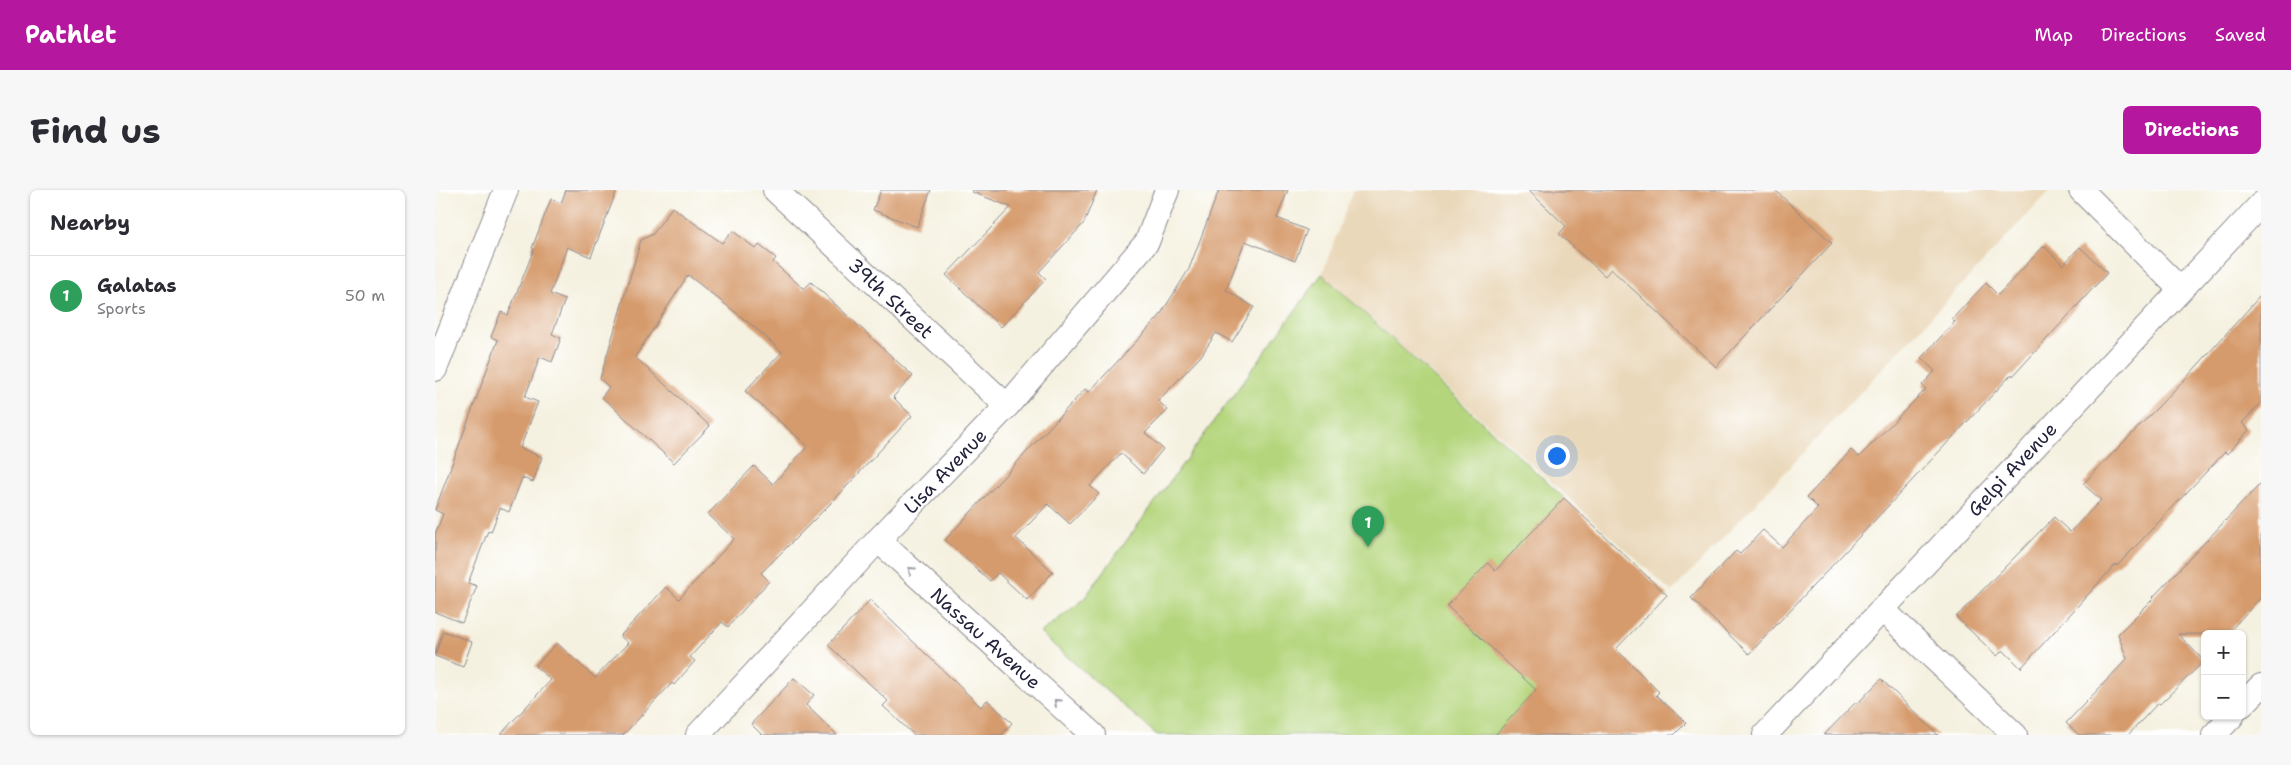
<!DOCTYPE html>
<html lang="en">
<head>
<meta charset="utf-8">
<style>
	:root { --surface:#fff; --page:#f7f7f7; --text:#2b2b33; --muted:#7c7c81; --line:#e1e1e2; --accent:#b5179e }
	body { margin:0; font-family:"Shantell Sans",sans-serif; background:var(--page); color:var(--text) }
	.controls { position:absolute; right:15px; bottom:15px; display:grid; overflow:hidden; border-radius:8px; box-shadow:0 1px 4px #0004 }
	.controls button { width:45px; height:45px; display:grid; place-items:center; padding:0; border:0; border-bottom:1px solid var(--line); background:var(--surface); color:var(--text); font:25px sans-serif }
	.you { position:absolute; left:1121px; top:265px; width:18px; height:18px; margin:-12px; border:4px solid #fff; border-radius:50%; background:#1a73e8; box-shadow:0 0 0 8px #1a73e833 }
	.badge { display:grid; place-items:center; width:32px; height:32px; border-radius:50%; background:var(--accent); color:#fff; font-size:16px; font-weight:700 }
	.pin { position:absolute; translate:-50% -41px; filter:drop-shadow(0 1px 2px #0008) }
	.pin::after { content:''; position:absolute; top:26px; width:18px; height:15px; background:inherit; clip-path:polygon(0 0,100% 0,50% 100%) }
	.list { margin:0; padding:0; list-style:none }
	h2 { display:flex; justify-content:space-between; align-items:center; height:65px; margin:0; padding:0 20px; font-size:21px }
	h2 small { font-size:16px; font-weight:400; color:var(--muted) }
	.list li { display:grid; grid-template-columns:32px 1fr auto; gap:15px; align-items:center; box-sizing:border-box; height:80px; padding:0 20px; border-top:1px solid var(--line) }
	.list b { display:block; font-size:19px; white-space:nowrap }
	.list p { margin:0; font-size:16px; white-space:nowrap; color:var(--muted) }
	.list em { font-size:16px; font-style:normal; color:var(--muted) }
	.map { position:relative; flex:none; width:1826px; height:545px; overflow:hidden; border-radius:8px }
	header { display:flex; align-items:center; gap:30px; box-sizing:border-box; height:70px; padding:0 25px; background:var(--accent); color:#fff }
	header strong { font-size:24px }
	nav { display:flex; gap:28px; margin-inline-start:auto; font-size:18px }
	.intro { display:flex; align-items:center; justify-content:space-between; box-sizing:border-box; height:120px; padding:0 30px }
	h1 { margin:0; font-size:35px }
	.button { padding:12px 22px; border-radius:8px; background:var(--accent); color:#fff; font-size:18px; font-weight:700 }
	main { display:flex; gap:30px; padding:0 30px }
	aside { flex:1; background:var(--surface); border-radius:8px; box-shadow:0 1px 4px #0004 }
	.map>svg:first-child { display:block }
	.built { fill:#ead8ba }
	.green { fill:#b4d57c; stroke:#6b7c5c }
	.building { fill:#d69b6d }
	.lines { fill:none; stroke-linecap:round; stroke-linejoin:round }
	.minor-casing { stroke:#8c8a8e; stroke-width:26 }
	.minor { stroke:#fff; stroke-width:24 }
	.oneway { stroke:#9c9ca7 }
	.labels { text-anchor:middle; stroke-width:4.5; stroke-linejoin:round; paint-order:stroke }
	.street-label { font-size:19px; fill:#22223b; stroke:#fff }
</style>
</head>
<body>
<header>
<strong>Pathlet</strong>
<nav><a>Map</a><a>Directions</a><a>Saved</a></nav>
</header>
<div class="intro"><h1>Find us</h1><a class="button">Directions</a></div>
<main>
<aside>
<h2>Nearby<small></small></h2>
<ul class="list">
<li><span class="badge" style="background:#2e9e5b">1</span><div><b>Galatas</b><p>Sports</p></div><em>50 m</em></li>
</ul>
</aside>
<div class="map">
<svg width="1826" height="545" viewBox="0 0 1826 545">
	<rect width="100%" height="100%" fill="#fff"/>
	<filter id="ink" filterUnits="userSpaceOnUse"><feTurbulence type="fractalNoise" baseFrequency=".02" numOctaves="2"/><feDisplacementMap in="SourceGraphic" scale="10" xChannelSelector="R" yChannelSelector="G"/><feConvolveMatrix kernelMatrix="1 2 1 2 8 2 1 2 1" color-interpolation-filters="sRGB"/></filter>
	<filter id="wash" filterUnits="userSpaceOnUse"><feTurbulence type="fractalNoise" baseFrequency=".0096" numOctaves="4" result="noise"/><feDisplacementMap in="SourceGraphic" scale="20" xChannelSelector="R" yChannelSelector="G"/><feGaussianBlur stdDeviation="1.12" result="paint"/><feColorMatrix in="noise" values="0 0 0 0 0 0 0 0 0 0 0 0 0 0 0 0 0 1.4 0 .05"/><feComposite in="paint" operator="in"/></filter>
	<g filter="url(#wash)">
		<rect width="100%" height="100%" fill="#f5f1e0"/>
		<!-- built -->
		<polygon class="built" points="918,0 1612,0 1614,2 1237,402 887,84"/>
		<!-- green -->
		<polygon class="green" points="887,84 1129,308 1135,508 1103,545 722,545 605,443 648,410"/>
		<g id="blocks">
			<!-- building -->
			<g class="building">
				<polygon points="131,0 182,0 156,67 132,57 115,104 130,110 117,144 126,148 117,172 105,167 90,207 103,212 85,258 107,267 98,292 87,288 74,322 65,318 56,342 53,341 33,393 42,396 27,433 0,422 0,344 8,324 0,320 63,150 56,147 66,122 73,125 99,59 97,58 116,9 126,13"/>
				<polygon points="446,0 496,0 482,37 438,20"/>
				<polygon points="537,0 662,0 649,33 604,82 611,89 566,137 511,85 576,17 537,2"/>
				<polygon points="784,0 853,0 842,28 872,40 860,71 810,51 791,100 819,117 797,152 781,143 766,166 723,211 733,220 710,243 728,259 708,284 686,263 655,296 664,304 635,334 613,314 581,348 618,382 592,410 563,383 555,391 510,350 650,199 654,202 724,127 754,79"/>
				<polygon points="1093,0 1340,0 1397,53 1281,177 1176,79 1170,86 1124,44 1131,36"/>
				<polygon points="237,17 287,53 298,41 321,59 324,55 341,68 338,72 369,99 376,92 478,186 458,207 477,226 400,309 326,383 334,391 293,437 287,432 255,467 260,471 239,495 237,493 188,545 65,545 116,490 100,476 122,453 160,488 193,453 185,446 231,397 244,409 299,349 273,324 319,276 338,294 373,256 310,201 347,162 323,140 253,85 200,167 275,236 239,273 167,207 174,197 165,189 206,50 218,44"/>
				<polygon points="1609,56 1628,75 1645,57 1672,83 1578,186 1577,184 1314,464 1256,408 1301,361 1305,364 1328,340 1347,357 1383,318 1372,307 1416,260 1424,267 1491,199 1487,195 1500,181 1486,168 1520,132 1517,129 1551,93 1563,105"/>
				<polygon points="1826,105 1826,213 1807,233 1814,240 1792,264 1790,262 1682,376 1681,374 1586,478 1568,460 1562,466 1521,427 1619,327 1635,342 1666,310 1648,294 1753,186"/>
				<polygon points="1826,293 1826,407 1792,444 1743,444 1769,471 1725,514 1723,513 1693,545 1644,545 1631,533 1692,469 1683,444 1719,408 1718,407"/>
				<polygon points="1129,308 1232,405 1181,459 1224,502 1221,505 1251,533 1239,545 1060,545 1101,500 1012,416 1053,373 1060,381"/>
				<polygon points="435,410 546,517 552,510 577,533 566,545 479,545 448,516 453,511 393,455"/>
				<polygon points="8,441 37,452 28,477 0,466"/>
				<polygon points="359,488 379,505 371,515 402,545 327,545 316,534"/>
				<polygon points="1446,489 1503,545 1389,545 1421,512 1422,514"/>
			</g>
		</g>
	</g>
	<g filter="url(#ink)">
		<use href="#blocks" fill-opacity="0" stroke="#8c8a8e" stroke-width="1"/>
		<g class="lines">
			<!-- minor casing -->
			<g class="minor-casing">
				<g id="minor">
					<polyline points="340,0 572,216"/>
					<polyline points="1646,0 1745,99"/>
					<polyline points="0,179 71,0"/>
					<polyline points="443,350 658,545"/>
					<polyline points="1447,419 1580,545"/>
					<polyline points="1807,515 1826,496"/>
					<polyline points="263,545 443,350 572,216 712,52 732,0"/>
					<polyline points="1330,545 1826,14"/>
					<polyline points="1779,545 1797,526"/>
				</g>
			</g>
			<!-- minor -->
			<use href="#minor" class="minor"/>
		</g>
		<!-- one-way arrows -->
		<defs><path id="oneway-chevron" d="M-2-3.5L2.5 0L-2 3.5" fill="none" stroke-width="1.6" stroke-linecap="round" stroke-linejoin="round" transform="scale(1.25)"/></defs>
		<g class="oneway">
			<use href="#oneway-chevron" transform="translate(476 380) rotate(-138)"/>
			<use href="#oneway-chevron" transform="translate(622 512) rotate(-138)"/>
		</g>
	</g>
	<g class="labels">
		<!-- street labels -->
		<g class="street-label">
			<text transform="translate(456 108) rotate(43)" y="7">39th Street</text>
			<text transform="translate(1577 279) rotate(-47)" y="7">Gelpi Avenue</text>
			<text transform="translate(510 281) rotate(-46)" y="7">Lisa Avenue</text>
			<text transform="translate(551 448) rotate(42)" y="7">Nassau Avenue</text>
		</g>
	</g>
</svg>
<div class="controls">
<button>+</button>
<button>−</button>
</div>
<div class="you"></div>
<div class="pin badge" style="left:933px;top:357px;background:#2e9e5b">1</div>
</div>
</main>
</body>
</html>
